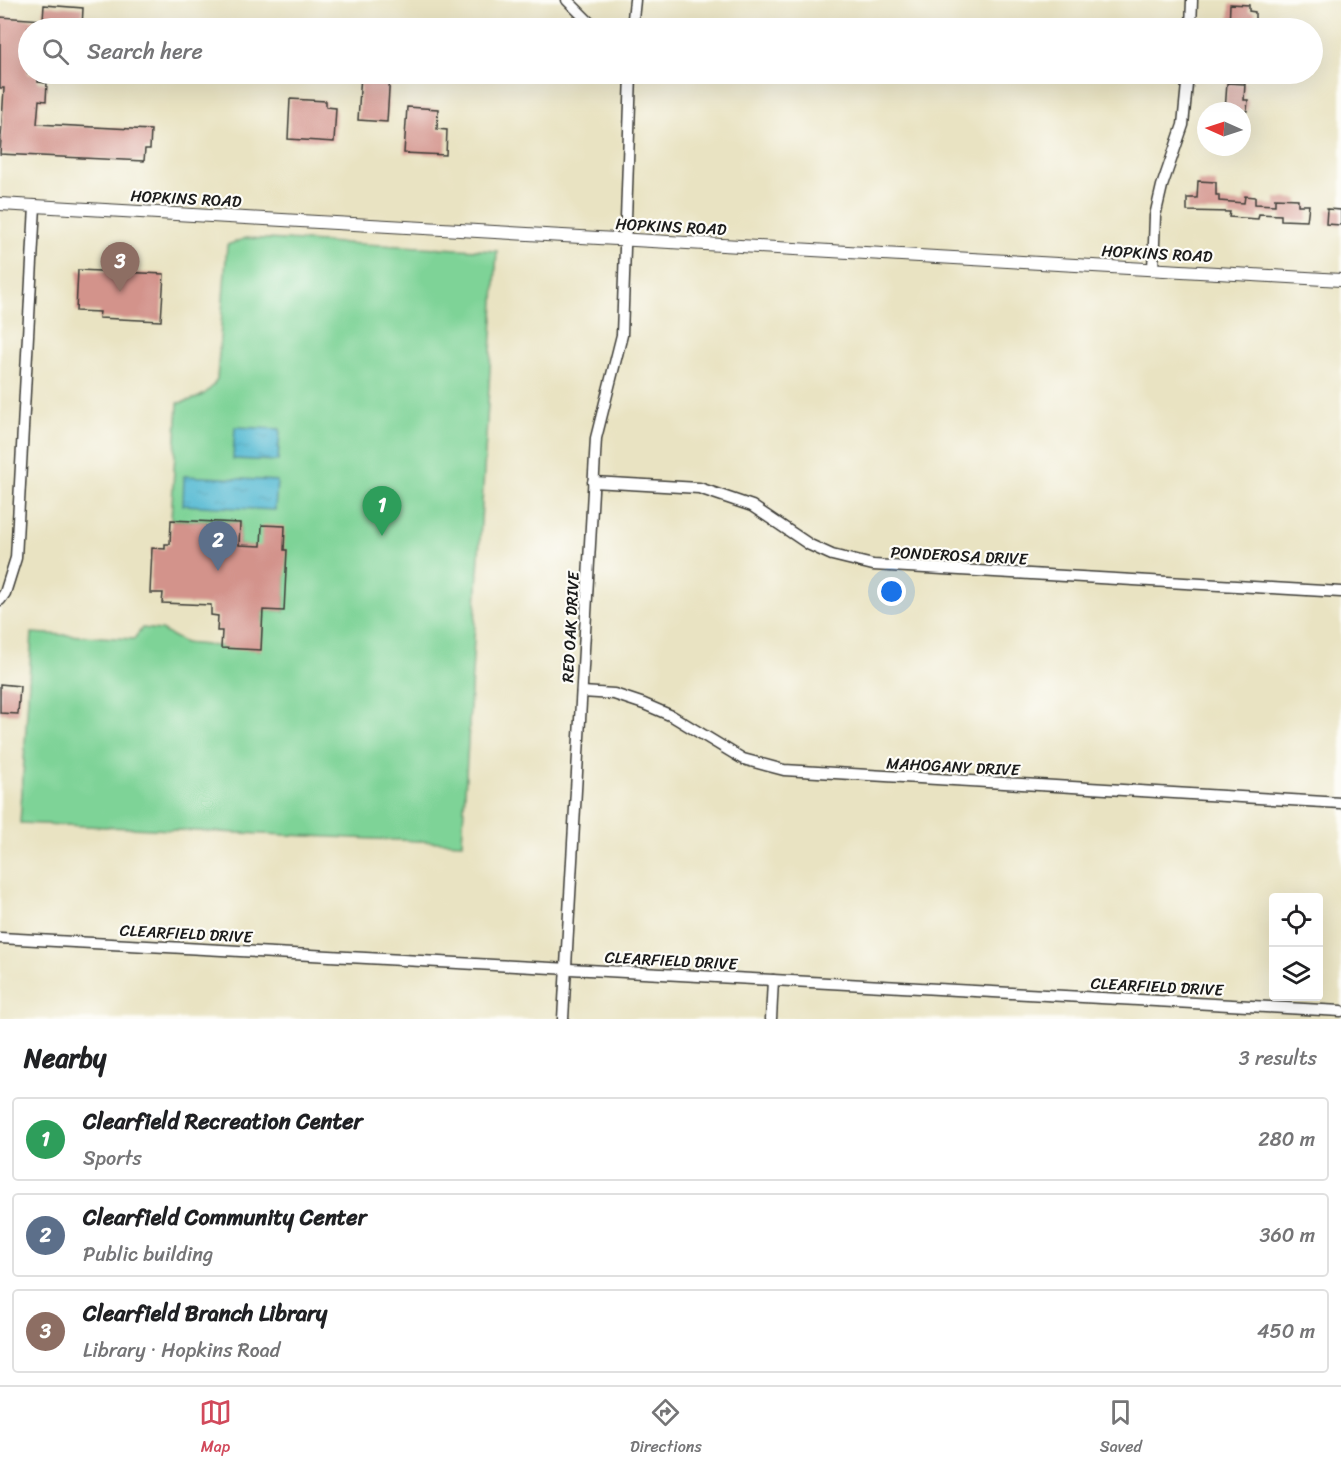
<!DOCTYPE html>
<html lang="en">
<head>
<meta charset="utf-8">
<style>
	:root { --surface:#fff; --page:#f6f6f6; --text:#202124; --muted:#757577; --line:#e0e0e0; --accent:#d1495b }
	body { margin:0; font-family:Sriracha,sans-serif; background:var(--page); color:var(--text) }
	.controls { position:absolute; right:18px; bottom:18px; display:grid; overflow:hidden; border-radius:6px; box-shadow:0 6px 24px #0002 }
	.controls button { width:54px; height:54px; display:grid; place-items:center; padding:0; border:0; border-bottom:2px solid var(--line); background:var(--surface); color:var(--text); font:30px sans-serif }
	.compass { position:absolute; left:1197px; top:102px; width:54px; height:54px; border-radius:50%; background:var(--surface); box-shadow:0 6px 24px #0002; rotate:273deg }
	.you { position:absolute; left:892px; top:592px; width:21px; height:21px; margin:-15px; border:4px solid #fff; border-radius:50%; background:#1a73e8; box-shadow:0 0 0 9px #1a73e833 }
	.badge { display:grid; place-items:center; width:39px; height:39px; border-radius:50%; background:var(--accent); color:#fff; font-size:20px; font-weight:700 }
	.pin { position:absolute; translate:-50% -50px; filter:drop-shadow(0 2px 3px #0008) }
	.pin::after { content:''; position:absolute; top:32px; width:21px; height:18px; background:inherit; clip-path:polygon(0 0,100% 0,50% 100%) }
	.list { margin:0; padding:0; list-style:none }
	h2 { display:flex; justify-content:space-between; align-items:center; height:78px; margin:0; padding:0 24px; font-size:26px }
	h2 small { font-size:20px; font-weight:400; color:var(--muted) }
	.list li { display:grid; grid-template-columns:39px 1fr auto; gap:18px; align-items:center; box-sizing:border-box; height:84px; margin:0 12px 12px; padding:0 12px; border:2px solid var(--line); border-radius:6px }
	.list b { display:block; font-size:22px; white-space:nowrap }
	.list p { margin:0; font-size:20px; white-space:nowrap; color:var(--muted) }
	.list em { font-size:20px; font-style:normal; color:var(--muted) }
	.icon { flex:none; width:33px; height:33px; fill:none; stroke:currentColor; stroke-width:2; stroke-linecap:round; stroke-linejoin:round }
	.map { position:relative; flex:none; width:1341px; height:1019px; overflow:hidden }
	.search { position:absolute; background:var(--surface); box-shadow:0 6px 24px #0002; left:18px; right:18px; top:18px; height:66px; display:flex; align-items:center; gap:15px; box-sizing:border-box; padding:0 21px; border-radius:33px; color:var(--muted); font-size:22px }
	.sheet { height:366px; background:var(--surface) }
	nav { display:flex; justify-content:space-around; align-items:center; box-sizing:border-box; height:84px; border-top:2px solid var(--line); background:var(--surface); font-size:16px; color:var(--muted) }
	nav a { display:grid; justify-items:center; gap:3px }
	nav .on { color:var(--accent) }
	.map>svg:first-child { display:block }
	.garden { fill:#7ed397; stroke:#4d785a; stroke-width:1.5 }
	.water { fill:url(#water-ripples); stroke:#386b78; stroke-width:1.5 }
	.building { fill:#d3938b }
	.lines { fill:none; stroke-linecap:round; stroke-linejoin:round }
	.minor-casing { stroke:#3b3a35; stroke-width:13 }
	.tertiary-casing { stroke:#3b3a35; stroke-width:14 }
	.minor { stroke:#fff; stroke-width:10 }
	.tertiary { stroke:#fff; stroke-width:12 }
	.labels { text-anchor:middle; stroke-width:4.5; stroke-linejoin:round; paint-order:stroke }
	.street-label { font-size:16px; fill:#1c1c1c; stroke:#fdfcf7 }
</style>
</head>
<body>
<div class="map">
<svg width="1341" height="1019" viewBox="0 0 1341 1019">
	<defs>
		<pattern id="water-ripples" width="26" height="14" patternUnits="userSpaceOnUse" patternTransform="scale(1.5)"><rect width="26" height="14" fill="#55bad3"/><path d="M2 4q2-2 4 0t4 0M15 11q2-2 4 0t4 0" fill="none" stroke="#499fb5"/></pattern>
	</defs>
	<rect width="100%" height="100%" fill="#fdfcf7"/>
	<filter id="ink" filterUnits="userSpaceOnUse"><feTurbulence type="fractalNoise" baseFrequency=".0167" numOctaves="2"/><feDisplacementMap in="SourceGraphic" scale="12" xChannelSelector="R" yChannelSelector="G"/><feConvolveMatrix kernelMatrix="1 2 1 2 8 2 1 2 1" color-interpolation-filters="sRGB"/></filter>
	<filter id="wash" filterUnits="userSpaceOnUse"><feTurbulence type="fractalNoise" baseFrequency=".008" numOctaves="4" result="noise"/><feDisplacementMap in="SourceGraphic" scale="24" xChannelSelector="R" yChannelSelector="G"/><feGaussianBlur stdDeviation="1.35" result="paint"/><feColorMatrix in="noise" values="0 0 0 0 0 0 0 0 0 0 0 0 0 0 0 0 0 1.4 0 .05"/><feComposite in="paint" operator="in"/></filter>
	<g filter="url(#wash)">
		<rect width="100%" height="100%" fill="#e9e3c2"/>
		<!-- garden -->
		<path class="garden" d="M 246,238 L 497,251 L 462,843 L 20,823 L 32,633 L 134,639 L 142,628 L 161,630 L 185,643 L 260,650 L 263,610 L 284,611 L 286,550 L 239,545 L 240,523 L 171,520 L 178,403 C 195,400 208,396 217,379 L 227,245 Z"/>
		<!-- water -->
		<g class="water">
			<polygon points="235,427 280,429 278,461 233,459"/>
			<polygon points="184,476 277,481 275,510 183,505"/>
		</g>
		<g id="blocks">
			<!-- building -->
			<g class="building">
				<polygon points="1230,4 1249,5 1249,11 1255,12 1255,22 1243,22 1243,28 1229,28"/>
				<polygon points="44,5 83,8 82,28 28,28 28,74 38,74 38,82 47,83 46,101 39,100 37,124 151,130 150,149 145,149 144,161 0,154 4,88 0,88 0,17 43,20"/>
				<polygon points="361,74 390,74 387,122 358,120"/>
				<polygon points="1227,83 1245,84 1244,100 1248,100 1247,111 1225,111"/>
				<polygon points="290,99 326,101 326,107 336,108 334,142 288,139"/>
				<polygon points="407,107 438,109 437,129 447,130 446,155 404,153"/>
				<polygon points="1198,181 1216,182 1216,195 1219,195 1219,201 1244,203 1245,196 1255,197 1255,204 1275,205 1275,198 1298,199 1298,205 1309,205 1307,221 1281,220 1281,215 1259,214 1258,219 1229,217 1230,212 1187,211 1187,198 1197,198"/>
				<polygon points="1327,209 1341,210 1341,225 1326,224"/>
				<polygon points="78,270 164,274 161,321 99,318 100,312 76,311"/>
				<polygon points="171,520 240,523 239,545 261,546 262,525 285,526 284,550 287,550 284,611 263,610 261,650 221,648 222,631 217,631 218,616 211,615 211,605 162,603 163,593 150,593 152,548 165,549 165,544 170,544"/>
				<polygon points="0,684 20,686 18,714 0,713"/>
			</g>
		</g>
	</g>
	<g filter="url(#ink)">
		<use href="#blocks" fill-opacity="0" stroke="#3b3a35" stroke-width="1.5"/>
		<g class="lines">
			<!-- minor casing -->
			<g class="minor-casing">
				<g id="minor">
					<polyline points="567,0 592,25 622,28"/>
					<polyline points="632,28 635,0"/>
					<polyline points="1191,28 1192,0"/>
					<polyline points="1153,270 1155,216 1162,186 1183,125 1188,74"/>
					<polyline points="593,482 699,488 752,506 810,545 832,555 873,565 1341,592"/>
					<polyline points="0,600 5,593 16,558 35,206"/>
					<polyline points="582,692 614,694 644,704 672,716 743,759 784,770 1341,803"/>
					<polyline points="0,938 1341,1011"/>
					<polyline points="563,1019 596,438 622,335 631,74"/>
					<polyline points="771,1019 773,980"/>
				</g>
			</g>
			<!-- tertiary casing -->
			<g class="tertiary-casing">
				<polyline id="tertiary" points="0,204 1341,280"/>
			</g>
			<!-- minor -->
			<use href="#minor" class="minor"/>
			<!-- tertiary -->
			<use href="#tertiary" class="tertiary"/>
		</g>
	</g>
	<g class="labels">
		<!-- street labels -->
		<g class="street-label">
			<text transform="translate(186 198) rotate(3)" y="6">HOPKINS ROAD</text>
			<text transform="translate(671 226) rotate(3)" y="6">HOPKINS ROAD</text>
			<text transform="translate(1157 253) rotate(3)" y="6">HOPKINS ROAD</text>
			<text transform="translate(959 555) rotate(3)" y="6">PONDEROSA DRIVE</text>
			<text transform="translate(570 627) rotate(-87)" y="6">RED OAK DRIVE</text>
			<text transform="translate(953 766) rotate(3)" y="6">MAHOGANY DRIVE</text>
			<text transform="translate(186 933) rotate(3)" y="6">CLEARFIELD DRIVE</text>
			<text transform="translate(671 960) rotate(3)" y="6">CLEARFIELD DRIVE</text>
			<text transform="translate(1157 986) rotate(3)" y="6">CLEARFIELD DRIVE</text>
		</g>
	</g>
</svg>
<div class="controls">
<button><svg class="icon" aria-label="locate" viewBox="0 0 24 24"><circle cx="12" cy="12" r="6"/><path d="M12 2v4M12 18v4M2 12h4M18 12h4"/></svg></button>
<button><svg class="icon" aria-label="layers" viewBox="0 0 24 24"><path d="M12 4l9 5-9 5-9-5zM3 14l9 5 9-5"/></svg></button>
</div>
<svg class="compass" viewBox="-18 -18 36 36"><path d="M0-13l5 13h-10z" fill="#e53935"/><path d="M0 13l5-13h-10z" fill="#757577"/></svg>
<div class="you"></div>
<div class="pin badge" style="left:382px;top:536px;background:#2e9e5b">1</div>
<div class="pin badge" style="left:218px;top:571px;background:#5c6f8a">2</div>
<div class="pin badge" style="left:120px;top:292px;background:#8d6e63">3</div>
<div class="search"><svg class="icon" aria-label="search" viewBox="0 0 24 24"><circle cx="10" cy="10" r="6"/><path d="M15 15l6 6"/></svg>Search here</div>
</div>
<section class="sheet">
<h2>Nearby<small>3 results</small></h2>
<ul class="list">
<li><span class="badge" style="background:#2e9e5b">1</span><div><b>Clearfield Recreation Center</b><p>Sports</p></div><em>280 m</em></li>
<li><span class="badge" style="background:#5c6f8a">2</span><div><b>Clearfield Community Center</b><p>Public building</p></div><em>360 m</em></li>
<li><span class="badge" style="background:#8d6e63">3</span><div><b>Clearfield Branch Library</b><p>Library · Hopkins Road</p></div><em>450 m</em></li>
</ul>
</section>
<nav>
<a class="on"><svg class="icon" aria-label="map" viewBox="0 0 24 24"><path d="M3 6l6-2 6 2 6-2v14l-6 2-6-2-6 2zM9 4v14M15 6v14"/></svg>Map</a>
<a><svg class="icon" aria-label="directions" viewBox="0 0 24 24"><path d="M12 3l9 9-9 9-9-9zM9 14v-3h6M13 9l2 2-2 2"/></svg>Directions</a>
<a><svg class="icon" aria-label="saved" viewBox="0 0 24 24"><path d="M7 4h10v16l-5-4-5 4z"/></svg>Saved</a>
</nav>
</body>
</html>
